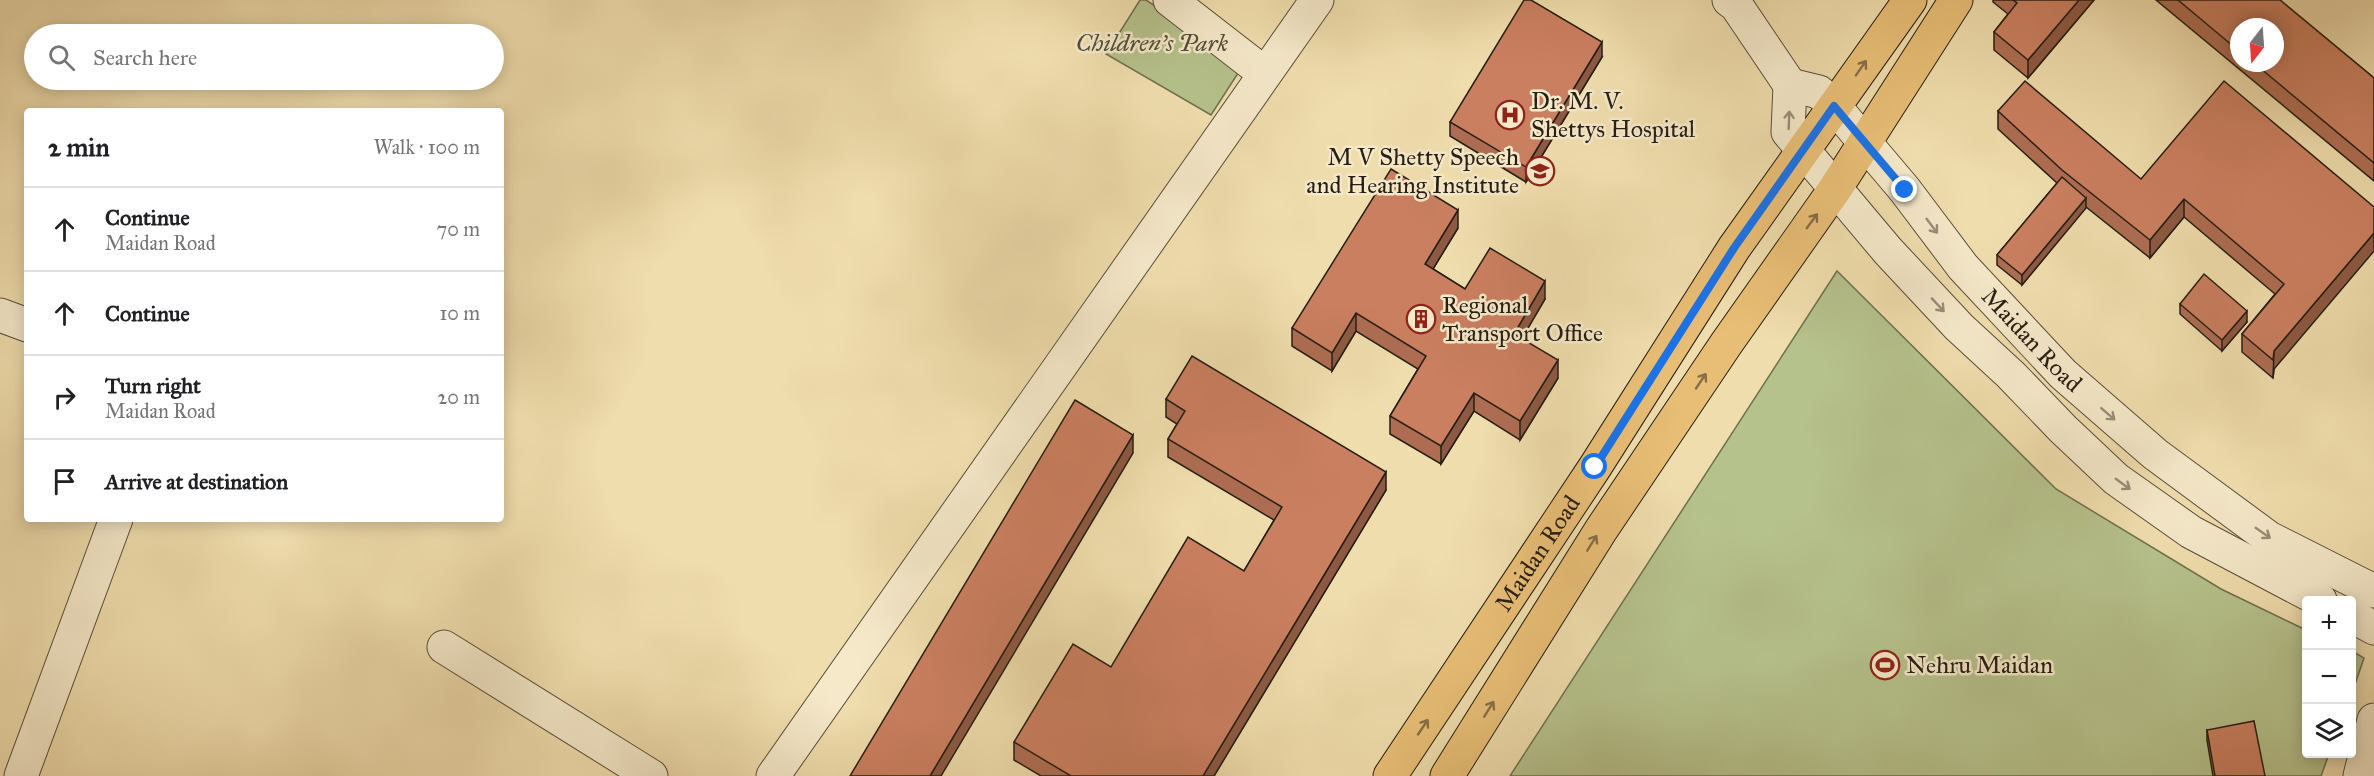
<!DOCTYPE html>
<html lang="en">
<head>
<meta charset="utf-8">
<style>
	:root { --surface:#fff; --page:#f6f6f6; --text:#202124; --muted:#757577; --line:#e0e0e0 }
	body { margin:0; font-family:"IM FELL Great Primer",serif; background:var(--page); color:var(--text) }
	.controls { position:absolute; right:18px; bottom:18px; display:grid; overflow:hidden; border-radius:6px; box-shadow:0 3px 15px #0003 }
	.controls button { width:54px; height:54px; display:grid; place-items:center; padding:0; border:0; border-bottom:2px solid var(--line); background:var(--surface); color:var(--text); font:30px sans-serif }
	.compass { position:absolute; left:2230px; top:18px; width:54px; height:54px; border-radius:50%; background:var(--surface); box-shadow:0 3px 15px #0003; rotate:197deg }
	.stop { position:absolute; width:18px; height:18px; margin:-14px; border:4px solid #1a73e8; border-radius:50%; background:#fff }
	.stop.end { background:#1a73e8; border-color:#fff; box-shadow:0 2px 6px #0008 }
	.list { margin:0; padding:0; list-style:none }
	h2 { display:flex; justify-content:space-between; align-items:center; height:78px; margin:0; padding:0 24px; font-size:26px }
	h2 small { font-size:20px; font-weight:400; color:var(--muted) }
	.list li { display:grid; grid-template-columns:39px 1fr auto; gap:18px; align-items:center; box-sizing:border-box; height:84px; padding:0 24px; border-top:2px solid var(--line) }
	.list b { display:block; font-size:22px; white-space:nowrap }
	.list p { margin:0; font-size:20px; white-space:nowrap; color:var(--muted) }
	.list em { font-size:20px; font-style:normal; color:var(--muted) }
	.icon { flex:none; width:33px; height:33px; fill:none; stroke:currentColor; stroke-width:2; stroke-linecap:round; stroke-linejoin:round }
	.map { position:relative; flex:none; width:2374px; height:776px; overflow:hidden }
	.search { position:absolute; background:var(--surface); box-shadow:0 3px 15px #0003; left:24px; top:24px; width:480px; height:66px; display:flex; align-items:center; gap:15px; box-sizing:border-box; padding:0 21px; border-radius:33px; color:var(--muted); font-size:22px }
	.panel { position:absolute; background:var(--surface); box-shadow:0 3px 15px #0003; left:24px; top:108px; width:480px; height:414px; border-radius:6px }
	.map>svg:first-child { display:block }
	.green { fill:#b6c28c; stroke:#6e7050; stroke-width:1.5 }
	.lines { fill:none; stroke-linecap:round; stroke-linejoin:round }
	.minor-casing { stroke:#584e3b; stroke-width:35 }
	.major-casing { stroke:#261e15; stroke-width:35 }
	.minor { stroke:#f5e9ca; stroke-width:33 }
	.major { stroke:#e8be76; stroke-width:33 }
	.wall { fill:#ae6d53; stroke:#261e15; stroke-width:1.5; fill-rule:evenodd }
	.shaded-wall { fill:#8d5943; stroke:#261e15; stroke-width:1.5 }
	.building { fill:#ca7f60; stroke:#261e15; stroke-width:1.5 }
	.oneway { stroke:#876e46 }
	.oneway2 { stroke:#988e79 }
	.route { stroke:#1a73e8; stroke-width:8 }
	.labels { text-anchor:middle; stroke-width:5; stroke-linejoin:round; paint-order:stroke }
	.park-label { font-size:24px; font-style:italic; fill:#514f39; stroke:#f5e9ca }
	.poi-label { font-size:24px; fill:#261e15; stroke:#f5e9ca; text-anchor:start }
	.street-label { font-size:24px; fill:#261e15; stroke:#f5e9ca }
</style>
</head>
<body>
<div class="map">
<svg width="2374" height="776" viewBox="0 0 2374 776">
	<rect width="100%" height="100%" fill="#f0ddad"/>
	<filter id="stains"><feTurbulence type="fractalNoise" baseFrequency=".00333" numOctaves="4"/><feColorMatrix values="0 0 0 0 .2 0 0 0 0 .09 0 0 0 0 .02 0 0 0 .5 -.17"/></filter>
	<radialGradient id="worn" r=".72"><stop offset=".6" stop-color="#630" stop-opacity="0"/><stop offset="1" stop-color="#630" stop-opacity=".3"/></radialGradient>
	<!-- green -->
	<g class="green">
		<polygon points="1140,0 1146,0 1244,64 1211,115 1106,54"/>
		<polygon points="1837,271 2056,489 2221,589 2306,630 2306,754 2329,754 2321,776 1510,776"/>
		<polygon points="2352,651 2364,658 2352,693"/>
	</g>
	<g class="lines">
		<!-- minor casing -->
		<g class="minor-casing">
			<g id="minor">
				<polyline points="1170,0 1264,73"/>
				<polyline points="1729,0 1736,5 1790,85"/>
				<path id="s1" d="M 1790,85 L 1819,92 L 1834,106 L 1905,190 L 1963,267 L 2063,374 L 2155,454 L 2269,538 L 2374,591"/>
				<polyline points="1790,85 1788,132 1888,251 1959,327 2011,375 2063,429 2116,479 2191,532 2320,600"/>
				<polyline points="0,315 27,325"/>
				<polyline points="2352,616 2374,628"/>
				<polyline points="444,647 651,776"/>
				<polyline points="21,776 116,519"/>
				<polyline points="773,776 1317,0"/>
				<polyline points="2360,776 2374,720"/>
			</g>
		</g>
		<!-- major casing -->
		<g class="major-casing">
			<g id="major">
				<path id="s2" d="M 1390,776 L 1595,467 L 1734,248 L 1910,0"/>
				<polyline points="1447,776 1601,530 1726,344 1835,189 1956,0"/>
			</g>
		</g>
		<!-- minor -->
		<use href="#minor" class="minor"/>
		<!-- major -->
		<use href="#major" class="major"/>
	</g>
	<!-- wall -->
	<g class="wall">
		<polygon points="1993,0 2094,0 2028,78 1994,50 1994,32 2008,14 1993,2"/>
		<path d="M 2156,0 L 2280,0 L 2374,78 L 2374,181 ZM 2239,27 L 2275,63 L 2239,63 Z"/>
		<polygon points="1602,57 1526,182 1450,136 1450,122"/>
		<polygon points="1998,111 2141,179 2374,207 2274,369 2273,378 2242,352 2242,334 2275,294 2184,217 2150,258 2086,207 2022,285 1997,265 1997,255 2057,183 1998,129"/>
		<polygon points="1458,228 1433,269 1465,289 1545,299 1522,338 1558,378 1520,440 1474,411 1441,464 1390,434 1390,416 1418,369 1356,331 1332,371 1292,346 1292,328"/>
		<polygon points="2180,304 2247,322 2222,351 2180,314"/>
		<polygon points="1166,399 1386,490 1214,776 1041,776 1014,760 1014,742 1111,667 1244,571 1274,520 1168,457 1168,439 1177,424 1166,417"/>
		<polygon points="2207,730 2265,776 2213,776 2207,740"/>
	</g>
	<!-- shaded-wall -->
	<g class="shaded-wall">
		<polygon points="2079,0 2094,0 2028,78 2028,60"/>
		<polygon points="1602,42 1602,57 1526,182 1526,167"/>
		<polygon points="2086,198 2086,208 2022,285 2022,275"/>
		<polygon points="2184,199 2184,217 2150,258 2150,240"/>
		<polygon points="1458,210 1458,228 1425,282 1425,264"/>
		<polygon points="2374,233 2374,251 2274,369 2273,378 2274,351"/>
		<polygon points="1545,281 1545,299 1514,352 1514,334"/>
		<polygon points="2247,311 2247,322 2222,351 2222,340"/>
		<polygon points="1356,313 1356,331 1332,371 1332,353"/>
		<polygon points="1558,360 1558,378 1520,440 1520,421"/>
		<polygon points="1474,393 1474,411 1441,464 1441,446"/>
		<polygon points="1133,435 1133,453 941,776 930,776"/>
		<polygon points="1386,472 1386,490 1214,776 1203,776"/>
	</g>
	<!-- building -->
	<g class="building">
		<polygon points="1524,0 1531,0 1602,42 1526,167 1450,122"/>
		<polygon points="2013,0 2079,0 2028,60 1994,32 2017,3"/>
		<polygon points="2178,0 2280,0 2374,78 2374,163 2254,63 2275,63 2275,27 2239,27 2239,51"/>
		<polygon points="2025,81 2141,179 2224,81 2374,207 2374,233 2274,351 2273,360 2242,334 2284,284 2184,199 2150,240 2062,170 1998,111"/>
		<polygon points="1391,169 1458,210 1425,264 1465,289 1490,248 1545,281 1514,334 1558,360 1520,421 1474,393 1441,446 1390,416 1426,356 1356,313 1332,353 1292,328"/>
		<polygon points="2062,177 2086,198 2022,275 1997,255"/>
		<polygon points="2204,274 2247,311 2222,340 2180,304"/>
		<polygon points="1192,356 1386,472 1203,776 1071,776 1014,742 1073,644 1111,667 1188,537 1244,571 1282,507 1168,439 1185,411 1166,399"/>
		<polygon points="1075,400 1133,435 930,776 850,776"/>
		<polygon points="2254,721 2265,776 2215,776 2207,730"/>
	</g>
	<!-- one-way arrows -->
	<defs><path id="oneway-shaft" d="M-6 0H5M1.5-3L5.5 0L1.5 3" fill="none" stroke-width="1.6" stroke-linecap="round" stroke-linejoin="round" transform="scale(1.5)"/></defs>
	<g class="oneway">
		<use href="#oneway-shaft" transform="translate(1861 68) rotate(-55)"/>
		<use href="#oneway-shaft" transform="translate(1812 221) rotate(-54)"/>
		<use href="#oneway-shaft" transform="translate(1701 381) rotate(-56)"/>
		<use href="#oneway-shaft" transform="translate(1592 543) rotate(-58)"/>
		<use href="#oneway-shaft" transform="translate(1489 709) rotate(-58)"/>
		<use href="#oneway-shaft" transform="translate(1423 727) rotate(-56)"/>
	</g>
	<g class="oneway2">
		<use href="#oneway-shaft" transform="translate(1789 120) rotate(-88)"/>
		<use href="#oneway-shaft" transform="translate(1932 226) rotate(53)"/>
		<use href="#oneway-shaft" transform="translate(1938 305) rotate(47)"/>
		<use href="#oneway-shaft" transform="translate(2108 414) rotate(41)"/>
		<use href="#oneway-shaft" transform="translate(2123 484) rotate(36)"/>
		<use href="#oneway-shaft" transform="translate(2263 533) rotate(35)"/>
	</g>
	<g class="lines">
		<!-- route -->
		<polyline class="route" points="1595,467 1734,248 1834,106 1905,190"/>
	</g>
	<!-- icons -->
	<defs>
		<g id="hospital-ring" transform="scale(1.5)"><circle r="9.5" fill="#f5e9ca" stroke="#8f2418" stroke-width="1.5"/><path d="M-5-5h3v3.5h4V-5h3V5h-3V1.5h-4V5h-3Z" fill="#8f2418"/></g>
		<g id="university-ring" transform="scale(1.5)"><circle r="9.5" fill="#f5e9ca" stroke="#8f2418" stroke-width="1.5"/><path d="M0-5L7-2L0 1L-7-2ZM-4 1L0 2.5L4 1V4Q0 6-4 4Z" fill="#8f2418"/></g>
		<g id="building-ring" transform="scale(1.5)"><circle r="9.5" fill="#f5e9ca" stroke="#8f2418" stroke-width="1.5"/><path d="M-4-6H4V6H1V3H-1V6H-4ZM-2.5-4.3h1.7v1.8h-1.7ZM.8-4.3h1.7v1.8H.8ZM-2.5-1h1.7V.8h-1.7ZM.8-1h1.7V.8H.8Z" fill="#8f2418"/></g>
		<g id="stadium-ring" transform="scale(1.5)"><circle r="9.5" fill="#f5e9ca" stroke="#8f2418" stroke-width="1.5"/><path d="M0-5a6.5 5 0 1 0 0 10a6.5 5 0 1 0 0-10ZM-3.5-1.8h7v3.6h-7Z" fill="#8f2418"/></g>
	</defs>
	<g fill-rule="evenodd">
		<use href="#hospital-ring" x="1510" y="115"/>
		<use href="#university-ring" x="1540" y="171"/>
		<use href="#building-ring" x="1421" y="319"/>
		<use href="#stadium-ring" x="1885" y="665"/>
	</g>
	<g class="labels">
		<!-- park labels -->
		<g class="park-label">
			<text x="1152" y="51">Children's Park</text>
		</g>
		<!-- poi labels -->
		<g class="poi-label">
			<text x="1531" y="109">Dr. M. V.<tspan x="1531" dy="28">Shettys Hospital</tspan></text>
			<text x="1519" y="165" text-anchor="end">M V Shetty Speech<tspan x="1519" dy="28">and Hearing Institute</tspan></text>
			<text x="1442" y="313">Regional<tspan x="1442" dy="28">Transport Office</tspan></text>
			<text x="1906" y="673">Nehru Maidan</text>
		</g>
		<!-- street labels -->
		<g class="street-label">
			<text dy="8" stroke="none"><textPath href="#s1" startOffset="357">Maidan Road</textPath></text>
			<text dy="8" stroke="none"><textPath href="#s2" startOffset="267">Maidan Road</textPath></text>
		</g>
	</g>
	<rect width="100%" height="100%" filter="url(#stains)"/>
	<rect width="100%" height="100%" fill="url(#worn)"/>
</svg>
<div class="controls">
<button>+</button>
<button>−</button>
<button><svg class="icon" aria-label="layers" viewBox="0 0 24 24"><path d="M12 4l9 5-9 5-9-5zM3 14l9 5 9-5"/></svg></button>
</div>
<svg class="compass" viewBox="-18 -18 36 36"><path d="M0-13l5 13h-10z" fill="#e53935"/><path d="M0 13l5-13h-10z" fill="#757577"/></svg>
<div class="stop" style="left:1595px;top:467px"></div>
<div class="stop end" style="left:1905px;top:190px"></div>
<div class="search"><svg class="icon" aria-label="search" viewBox="0 0 24 24"><circle cx="10" cy="10" r="6"/><path d="M15 15l6 6"/></svg>Search here</div>
<section class="panel">
<h2>2 min<small>Walk · 100 m</small></h2>
<ul class="list">
<li><svg class="icon" aria-label="ahead" viewBox="0 0 24 24"><path d="M12 20V5M6 11l6-6 6 6"/></svg><div><b>Continue</b><p>Maidan Road</p></div><em>70 m</em></li>
<li><svg class="icon" aria-label="ahead" viewBox="0 0 24 24"><path d="M12 20V5M6 11l6-6 6 6"/></svg><div><b>Continue</b></div><em>10 m</em></li>
<li><svg class="icon" aria-label="right" viewBox="0 0 24 24"><path d="M7 20v-9h11M14 6l5 5-5 5"/></svg><div><b>Turn right</b><p>Maidan Road</p></div><em>20 m</em></li>
<li><svg class="icon" aria-label="arrive" viewBox="0 0 24 24"><path d="M6 21V4h12l-3 4 3 4H6"/></svg><div><b>Arrive at destination</b></div></li>
</ul>
</section>
</div>
</body>
</html>
